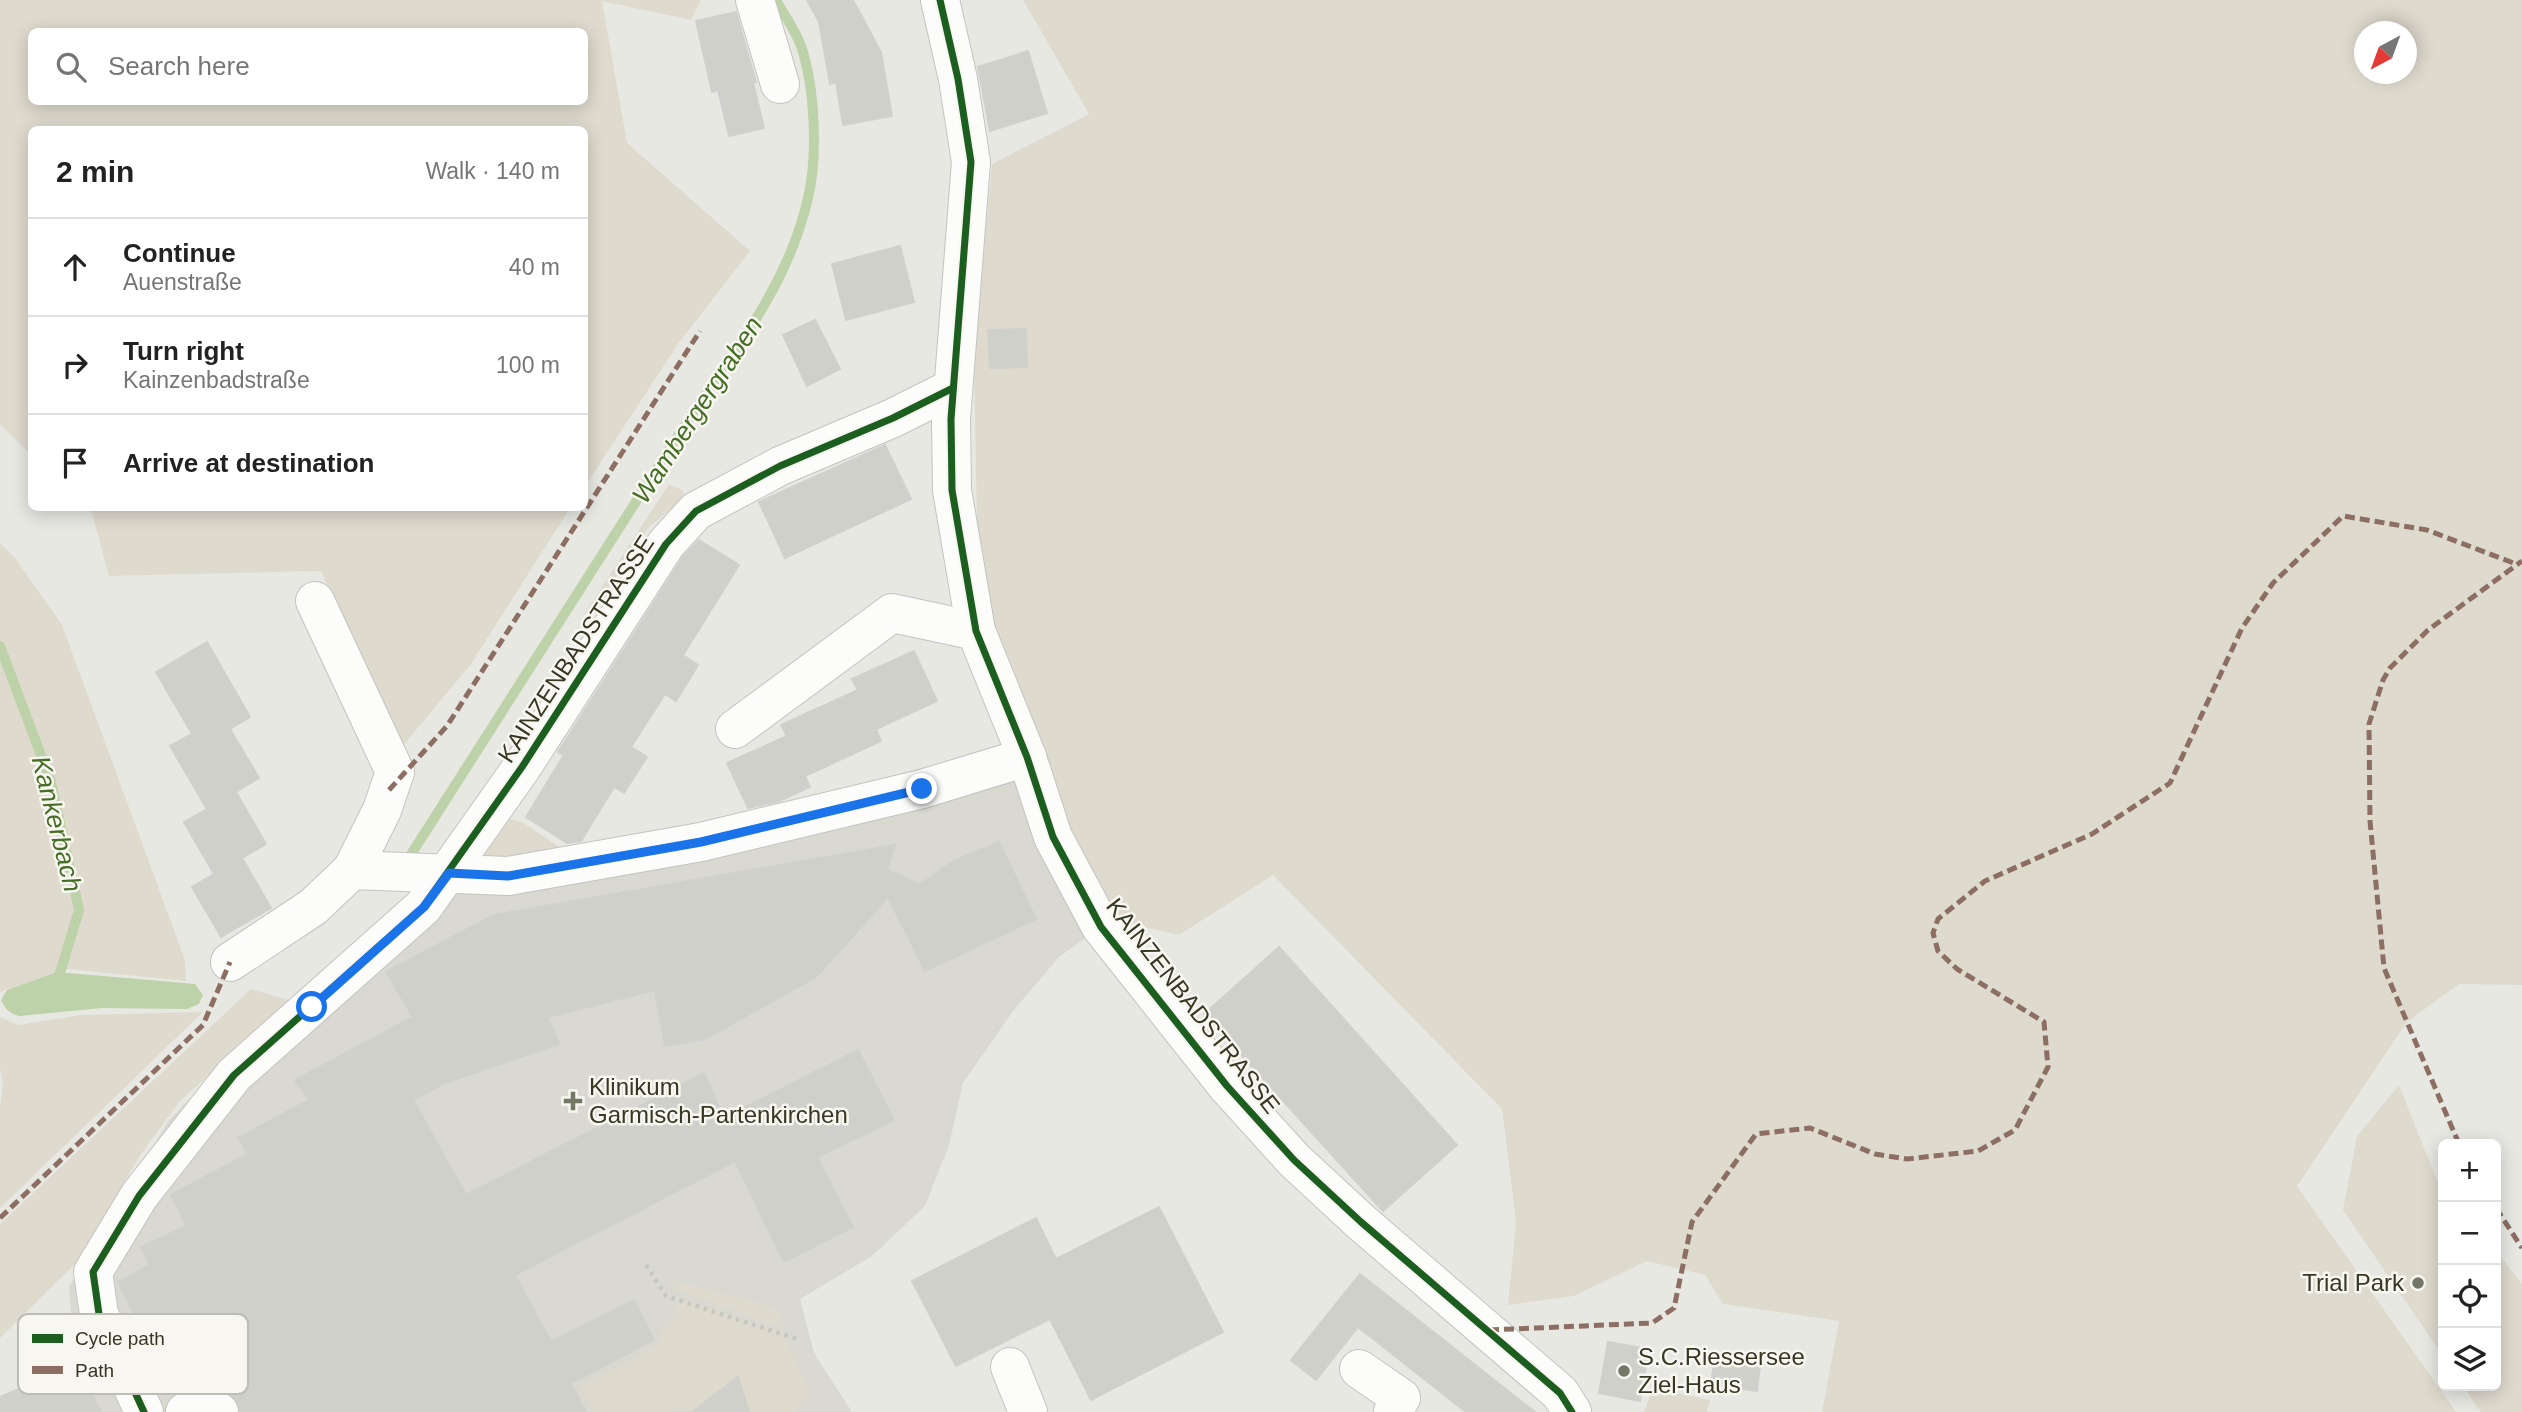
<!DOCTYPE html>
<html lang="en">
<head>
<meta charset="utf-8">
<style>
	:root { --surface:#fff; --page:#f6f6f6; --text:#222; --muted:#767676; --line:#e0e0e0 }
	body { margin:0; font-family:Helvetica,sans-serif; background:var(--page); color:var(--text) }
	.controls { position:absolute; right:21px; bottom:21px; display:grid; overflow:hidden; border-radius:10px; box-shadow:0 4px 18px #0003 }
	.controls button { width:63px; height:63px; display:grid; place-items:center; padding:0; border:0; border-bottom:2px solid var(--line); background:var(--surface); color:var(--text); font:35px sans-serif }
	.compass { position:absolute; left:2354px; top:21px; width:63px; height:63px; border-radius:50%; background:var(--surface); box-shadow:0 4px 18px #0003; rotate:221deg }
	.stop { position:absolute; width:21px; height:21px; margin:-16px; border:5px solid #1a73e8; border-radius:50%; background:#fff }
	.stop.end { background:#1a73e8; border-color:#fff; box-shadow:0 2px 7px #0008 }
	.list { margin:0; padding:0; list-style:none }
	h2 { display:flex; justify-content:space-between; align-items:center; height:91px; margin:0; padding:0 28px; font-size:30px }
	h2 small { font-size:23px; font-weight:400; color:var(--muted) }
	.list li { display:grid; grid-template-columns:46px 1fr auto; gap:21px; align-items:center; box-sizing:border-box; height:98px; padding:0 28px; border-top:2px solid var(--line) }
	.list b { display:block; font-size:26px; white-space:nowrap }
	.list p { margin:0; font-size:23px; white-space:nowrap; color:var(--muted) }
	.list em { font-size:23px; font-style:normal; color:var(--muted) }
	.icon { flex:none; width:38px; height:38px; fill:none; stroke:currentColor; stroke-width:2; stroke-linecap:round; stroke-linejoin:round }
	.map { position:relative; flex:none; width:2522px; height:1412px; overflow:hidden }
	.search { position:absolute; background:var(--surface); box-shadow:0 4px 18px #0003; left:28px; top:28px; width:560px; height:77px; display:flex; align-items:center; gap:18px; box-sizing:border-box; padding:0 24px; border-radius:10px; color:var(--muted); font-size:26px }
	.panel { position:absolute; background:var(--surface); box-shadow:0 4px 18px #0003; left:28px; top:126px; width:560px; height:385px; border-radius:10px }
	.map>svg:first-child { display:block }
	.built { fill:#d9d9d1 }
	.green { fill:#dfdace; fill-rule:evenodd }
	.water { fill:#bdd2a8 }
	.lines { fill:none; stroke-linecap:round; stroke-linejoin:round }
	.stream { stroke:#bdd2a8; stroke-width:10 }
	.building { fill:#d0d0cb; stroke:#d0d0cc; stroke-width:2 }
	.minor-casing { stroke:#c3c3bf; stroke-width:40 }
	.path { stroke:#c6c8c0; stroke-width:4.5; stroke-dasharray:3.5 5; stroke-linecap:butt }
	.minor { stroke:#fcfcfb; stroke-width:38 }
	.quiet { stroke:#8d6e63; stroke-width:5; stroke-dasharray:10 5; stroke-linecap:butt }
	.cycleway-casing { stroke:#f7f6f1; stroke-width:11 }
	.cycleway { stroke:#1b5e20; stroke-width:7 }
	.route { stroke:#1a73e8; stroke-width:9 }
	.poi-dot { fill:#747666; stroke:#f7f6f1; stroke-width:2.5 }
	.labels { text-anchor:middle; stroke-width:5; stroke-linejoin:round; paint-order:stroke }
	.street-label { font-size:24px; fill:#363823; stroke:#f7f6f1 }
	.poi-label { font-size:24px; fill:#363823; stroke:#f7f6f1; text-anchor:start }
	.water-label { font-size:26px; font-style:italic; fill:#456d25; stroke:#f7f6f1 }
	.key { fill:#f7f6f1; stroke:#bdbdb3; stroke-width:2 }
	.key-label { font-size:19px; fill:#363823 }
</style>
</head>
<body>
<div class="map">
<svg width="2522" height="1412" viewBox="0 0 2522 1412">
	<rect width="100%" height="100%" fill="#e8e8e3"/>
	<!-- built -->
	<polygon class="built" points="1027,757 1101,927 1059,957 1013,1011 963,1083 949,1145 925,1206 872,1256 800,1299 814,1353 852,1412 0,1412 76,1366 69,1287 169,1120 223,1065 301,999 364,934 409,897"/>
	<!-- green -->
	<g class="green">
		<path d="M 0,0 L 701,0 L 691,20 L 602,1 L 627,143 L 750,251 L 678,344 L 585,486 L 584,130 L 32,130 L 31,455 L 0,424 ZM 32,32 L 584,32 L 584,102 L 32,102 Z"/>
		<path d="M 1023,0 L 2522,0 L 2522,985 L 2459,984 L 2407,1022 L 2297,1186 L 2456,1412 L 1822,1412 L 1839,1321 L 1723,1304 L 1705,1275 L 1647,1261 L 1574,1296 L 1508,1305 L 1516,1222 L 1502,1109 L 1273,875 L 1179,935 L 1100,917 L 978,582 L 974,359 L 992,164 L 1089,114 ZM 2364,32 L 2406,32 L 2406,74 L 2364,74 Z"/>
		<polygon points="669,484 684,491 681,501 649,527 591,615 585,613"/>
		<polygon points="86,508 570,508 471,664 402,747 321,571 109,576 92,513"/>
		<polygon points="0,543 15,558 62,625 185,960 186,981 67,969 0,992"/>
		<polygon points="501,816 524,823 568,853 489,868 473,847"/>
		<polygon points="251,989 292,1001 180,1101 141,1154 77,1262 0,1338 0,1224"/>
		<polygon points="203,1012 0,1208 0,1106 3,1085 0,1068 0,1017 18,1025 81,1015"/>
		<polygon points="2399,1085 2436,1178 2443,1186 2443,1356 2343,1210 2357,1136"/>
		<polygon points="2496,1251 2522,1284 2522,1412 2481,1412 2463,1386 2496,1386"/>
		<polygon points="674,1281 767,1305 777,1313 785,1328 673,1289"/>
		<polygon points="684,1300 783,1333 809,1393 795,1412 749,1412 738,1377 695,1409 685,1411 681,1407 665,1412 594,1412 580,1386 655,1348 662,1331 676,1319 672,1314"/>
		<polygon points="1653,1388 1710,1400 1707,1412 1644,1412"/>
	</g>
	<!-- water -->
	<path class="water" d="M 57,972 L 195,984 L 203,995 L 199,1004 L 187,1009 L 102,1008 L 20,1016 C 10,1014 6,1010 1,1000 L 7,990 Z"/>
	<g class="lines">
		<!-- stream -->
		<g class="stream">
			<polyline points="0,646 51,782 79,910 57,983"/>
			<path d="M 410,856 C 498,718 586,580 674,442 C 724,363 787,292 808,198 C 818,156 815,87 801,46 C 796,31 784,15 776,0"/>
		</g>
	</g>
	<!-- building -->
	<g class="building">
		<polygon points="807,0 853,0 881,52 892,116 843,125 836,82 830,84 819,22"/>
		<polygon points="736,12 756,82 753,82 764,128 729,136 718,90 712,92 696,21"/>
		<polygon points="1028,51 1047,113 990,131 978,67"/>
		<polygon points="900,246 914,302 846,320 832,264"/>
		<polygon points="815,320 840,369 807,386 783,335"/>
		<polygon points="1026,329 1027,367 990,368 988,330"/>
		<polygon points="885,445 911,499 785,558 759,502"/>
		<polygon points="699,540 739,565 683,655 698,665 676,701 665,694 631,747 647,757 624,793 614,787 581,841 567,843 526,817 564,755 558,752 683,557"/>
		<polygon points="207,642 250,717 230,729 259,778 236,792 266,844 242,858 271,908 221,937 192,887 214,874 184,822 207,809 170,746 192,734 156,672"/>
		<polygon points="914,651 937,701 876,729 881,741 805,776 810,787 779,801 748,808 727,763 787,736 781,725 858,690 852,679"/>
		<polygon points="999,842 1036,919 925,971 888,897 816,977 705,1039 665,1046 655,990 548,1017 559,1044 445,1083 413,1100 466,1195 704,1073 724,1118 858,1050 894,1120 817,1157 853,1227 784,1262 735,1161 515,1275 551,1342 634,1300 654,1340 571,1383 586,1412 241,1412 237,1400 222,1389 214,1373 172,1392 118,1282 150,1265 141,1247 187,1226 171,1195 248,1154 238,1138 309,1100 295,1080 413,1017 386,972 494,915 895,845 887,870 920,884 954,861"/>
		<polygon points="1279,947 1457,1145 1383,1211 1204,1014"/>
		<polygon points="1159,1207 1223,1332 1091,1400 1050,1319 956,1366 912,1281 1036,1218 1056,1259"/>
		<polygon points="1360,1274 1535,1412 1466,1412 1358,1327 1316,1380 1291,1360"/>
		<polygon points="1608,1342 1649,1349 1640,1401 1599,1393"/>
		<polygon points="1715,1352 1761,1358 1757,1391 1711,1386"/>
		<polygon points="77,1364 101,1412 0,1412 0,1397"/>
		<polygon points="738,1377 749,1412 692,1412"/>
	</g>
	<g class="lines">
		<!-- minor casing -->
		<g class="minor-casing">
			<g id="minor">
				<polyline points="755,0 780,84"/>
				<polyline points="940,0 958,79 971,162 951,419 952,490 976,631 1027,757 1053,837 1101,927 1227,1086 1294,1160 1361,1222 1560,1393 1572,1412"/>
				<polyline points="315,601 395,772 382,810 352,870"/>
				<polyline points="735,729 892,613 976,631"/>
				<polyline points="230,962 313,907 352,870 508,876 701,842 922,789 1027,757"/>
				<polyline points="1010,1367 1028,1412"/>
				<polyline points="1359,1369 1401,1398 1393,1412"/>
				<polyline points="144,1412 99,1314 93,1272 139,1196 234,1075 423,907 522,767 666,544 696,511 780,466 893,418 953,388"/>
				<polyline points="185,1412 202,1404 219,1412"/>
			</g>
		</g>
		<!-- path -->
		<polyline class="path" points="646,1265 666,1296 797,1339"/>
		<!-- minor -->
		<use href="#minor" class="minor"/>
		<!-- quiet -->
		<g class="quiet">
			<polyline points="389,790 447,726 700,331"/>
			<polyline points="2459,1144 2384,968 2370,821 2369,724 2383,680 2390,668 2428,630 2522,561"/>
			<polyline points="2496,1208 2522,1248"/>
			<polyline points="0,1218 203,1025 230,962"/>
			<polyline points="1489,1330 1652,1323 1674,1308 1692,1222 1756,1134 1810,1128 1875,1154 1907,1159 1978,1151 2015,1130 2048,1067 2044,1022 1957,969 1938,951 1933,933 1938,919 1985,881 2092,834 2170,783 2242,628 2273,583 2343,516 2427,530 2516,564"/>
		</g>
		<!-- cycleway casing -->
		<g class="cycleway-casing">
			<g id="cycleway">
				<polyline points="940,0 958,79 971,162 951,419 952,490 976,631 1027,757 1053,837 1101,927 1227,1086 1294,1160 1361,1222 1560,1393 1572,1412"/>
				<polyline points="144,1412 99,1314 93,1272 139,1196 234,1075 423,907 522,767 666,544 696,511 780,466 893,418 953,388"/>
			</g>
		</g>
		<!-- cycleway -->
		<use href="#cycleway" class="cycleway"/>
	</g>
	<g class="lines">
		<!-- route -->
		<polyline class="route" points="312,1007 424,907 449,873 508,876 701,842 922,789"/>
	</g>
	<!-- markers -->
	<g class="poi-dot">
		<path d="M569.5 1090.5h7v7h7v7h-7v7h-7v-7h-7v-7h7z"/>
		<circle cx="2418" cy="1283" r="7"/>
		<circle cx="1624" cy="1371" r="7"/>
	</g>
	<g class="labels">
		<!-- street labels -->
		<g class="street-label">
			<text transform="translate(576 649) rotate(-57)" y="8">KAINZENBADSTRASSE</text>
			<text transform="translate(1193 1006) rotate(52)" y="8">KAINZENBADSTRASSE</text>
		</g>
		<!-- poi labels -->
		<g class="poi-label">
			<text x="589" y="1095">Klinikum<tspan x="589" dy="28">Garmisch-Partenkirchen</tspan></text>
			<text x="2404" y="1291" text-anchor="end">Trial Park</text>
			<text x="1638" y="1365">S.C.Riessersee<tspan x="1638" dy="28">Ziel-Haus</tspan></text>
		</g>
		<!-- water labels -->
		<g class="water-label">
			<text transform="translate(697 410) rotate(-57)" y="9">Wambergergraben</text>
			<text transform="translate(57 824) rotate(76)" y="9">Kankerbach</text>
		</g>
	</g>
	<!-- legend -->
	<rect x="18" y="1314" width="230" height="80" rx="10" class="key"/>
	<rect x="32" y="1334" width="31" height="9" fill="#1b5e20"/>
	<rect x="32" y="1366" width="31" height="8" fill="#8d6e63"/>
	<g class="key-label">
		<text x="75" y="1345">Cycle path</text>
		<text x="75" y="1377">Path</text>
	</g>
</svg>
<div class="controls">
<button>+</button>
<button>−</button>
<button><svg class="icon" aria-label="locate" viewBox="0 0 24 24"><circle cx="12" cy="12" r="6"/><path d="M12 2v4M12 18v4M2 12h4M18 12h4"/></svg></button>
<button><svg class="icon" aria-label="layers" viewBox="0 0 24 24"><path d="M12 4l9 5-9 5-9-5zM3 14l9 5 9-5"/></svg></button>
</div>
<svg class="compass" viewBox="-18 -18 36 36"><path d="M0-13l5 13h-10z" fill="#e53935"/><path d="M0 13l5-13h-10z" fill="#767676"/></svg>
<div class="stop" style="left:312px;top:1007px"></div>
<div class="stop end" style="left:922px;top:789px"></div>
<div class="search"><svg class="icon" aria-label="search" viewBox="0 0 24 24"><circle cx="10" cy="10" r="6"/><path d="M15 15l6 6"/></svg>Search here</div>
<section class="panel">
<h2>2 min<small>Walk · 140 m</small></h2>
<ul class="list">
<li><svg class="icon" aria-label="ahead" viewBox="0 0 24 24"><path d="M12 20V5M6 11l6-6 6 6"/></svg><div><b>Continue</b><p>Auenstraße</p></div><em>40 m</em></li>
<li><svg class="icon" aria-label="right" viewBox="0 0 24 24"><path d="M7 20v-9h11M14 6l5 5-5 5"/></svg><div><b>Turn right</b><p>Kainzenbadstraße</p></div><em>100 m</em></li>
<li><svg class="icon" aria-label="arrive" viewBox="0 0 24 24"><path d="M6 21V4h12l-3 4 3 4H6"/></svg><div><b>Arrive at destination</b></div></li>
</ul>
</section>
</div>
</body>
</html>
